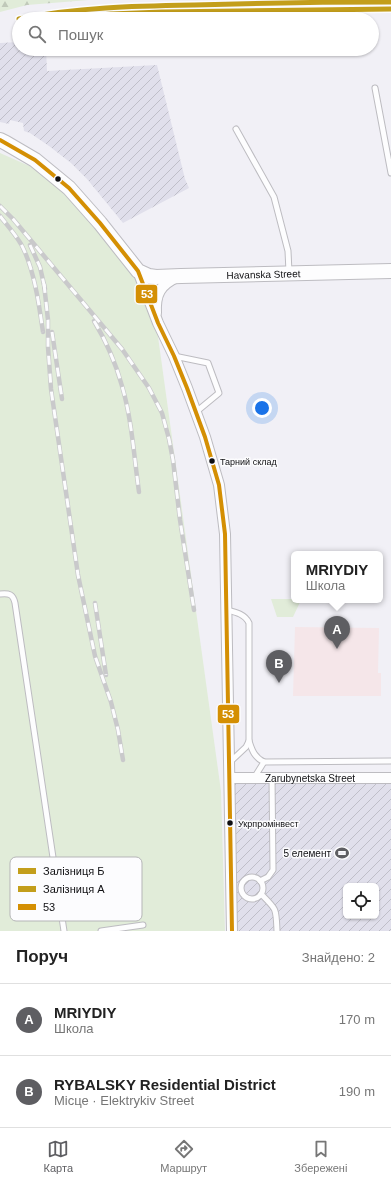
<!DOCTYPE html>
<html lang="uk">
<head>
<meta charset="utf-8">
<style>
	:root { --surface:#fff; --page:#f6f6f6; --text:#222; --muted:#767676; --line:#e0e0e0; --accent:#5e5e62 }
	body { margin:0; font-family:Arial,sans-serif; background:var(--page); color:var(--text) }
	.controls { position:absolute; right:12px; bottom:12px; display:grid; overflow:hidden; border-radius:6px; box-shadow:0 1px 3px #0004 }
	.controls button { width:36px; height:36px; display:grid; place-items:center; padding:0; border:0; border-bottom:1px solid var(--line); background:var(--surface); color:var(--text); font:20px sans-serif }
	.you { position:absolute; left:262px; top:408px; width:14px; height:14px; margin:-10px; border:3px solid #fff; border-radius:50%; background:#1a73e8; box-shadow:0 0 0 6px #1a73e833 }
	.badge { display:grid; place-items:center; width:26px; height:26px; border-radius:50%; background:var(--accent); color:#fff; font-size:13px; font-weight:700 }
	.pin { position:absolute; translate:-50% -33px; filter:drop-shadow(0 1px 2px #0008) }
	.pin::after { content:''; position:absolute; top:21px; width:14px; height:12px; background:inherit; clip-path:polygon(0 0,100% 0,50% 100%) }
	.popup { position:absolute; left:291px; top:551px; width:92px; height:52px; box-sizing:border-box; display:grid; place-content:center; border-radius:6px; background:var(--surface); filter:drop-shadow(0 1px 3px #0005); font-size:13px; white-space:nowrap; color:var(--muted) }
	.popup b { font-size:15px; color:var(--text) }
	.popup::after { content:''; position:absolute; left:50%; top:100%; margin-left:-8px; border:8px solid transparent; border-top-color:var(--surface) }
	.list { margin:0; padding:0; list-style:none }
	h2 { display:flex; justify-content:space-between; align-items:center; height:52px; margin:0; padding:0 16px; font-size:17px }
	h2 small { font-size:13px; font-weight:400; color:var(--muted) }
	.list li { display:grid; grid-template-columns:26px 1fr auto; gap:12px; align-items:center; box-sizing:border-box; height:72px; padding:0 16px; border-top:1px solid var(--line) }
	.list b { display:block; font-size:15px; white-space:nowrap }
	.list p { margin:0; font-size:13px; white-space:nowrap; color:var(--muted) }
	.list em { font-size:13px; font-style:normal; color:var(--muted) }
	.icon { flex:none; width:22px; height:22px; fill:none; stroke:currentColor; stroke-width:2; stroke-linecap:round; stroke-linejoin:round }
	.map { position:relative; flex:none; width:391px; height:931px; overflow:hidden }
	.search { position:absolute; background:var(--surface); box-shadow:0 1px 3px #0004; left:12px; right:12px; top:12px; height:44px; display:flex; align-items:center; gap:10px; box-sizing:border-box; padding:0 14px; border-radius:22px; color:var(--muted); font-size:15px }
	.sheet { height:196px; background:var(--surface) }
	nav { display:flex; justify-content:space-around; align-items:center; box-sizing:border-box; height:56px; border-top:1px solid var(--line); background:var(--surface); font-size:11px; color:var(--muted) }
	nav a { display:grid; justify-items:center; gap:2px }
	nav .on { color:var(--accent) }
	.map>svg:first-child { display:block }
	.industrial { fill:url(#industrial-furrows); fill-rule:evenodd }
	.education { fill:#f5e6e9 }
	.green { fill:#e1ecd9 }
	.forest { fill:url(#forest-firs) }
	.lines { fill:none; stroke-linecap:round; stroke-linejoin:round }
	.lane-casing { stroke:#bdbcc1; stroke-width:7 }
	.street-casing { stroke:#bdbcc1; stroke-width:12 }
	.secondary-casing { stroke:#bdbcc1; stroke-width:16 }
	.lane { stroke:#fdfdfe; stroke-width:5 }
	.street { stroke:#fdfdfe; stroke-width:10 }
	.secondary { stroke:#fdfdfe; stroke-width:14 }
	.rail-casing { stroke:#c9c9cb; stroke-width:4.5 }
	.rail { stroke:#fcfcfe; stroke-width:3; stroke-dasharray:9; stroke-linecap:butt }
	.bus-1-casing { stroke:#fcfcfe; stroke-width:7 }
	.bus-1 { stroke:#d48f03; stroke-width:4 }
	.rail-1-casing { stroke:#fcfcfe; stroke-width:8 }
	.rail-2-casing { stroke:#fcfcfe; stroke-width:8 }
	.rail-1 { stroke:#c39e1b; stroke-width:5 }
	.rail-2 { stroke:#c39e1b; stroke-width:5 }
	.bus-dot { fill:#0f0f12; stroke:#fcfcfe; stroke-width:1.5 }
	.labels { text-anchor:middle; stroke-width:3; stroke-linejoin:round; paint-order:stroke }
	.bus-label { font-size:9px; fill:#0f0f12; stroke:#fcfcfe; text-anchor:start }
	.street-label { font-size:10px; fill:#0f0f12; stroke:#fcfcfe }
	.poi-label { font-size:10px; fill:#0f0f12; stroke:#fcfcfe; text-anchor:end }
	.key { fill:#fcfcfe; stroke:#b5b5b7; stroke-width:1 }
	.key-label { font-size:11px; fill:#0f0f12 }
	.line-badge { stroke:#fcfcfe; stroke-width:1.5 }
	.badge-label { font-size:11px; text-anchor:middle; font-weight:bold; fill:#fff }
</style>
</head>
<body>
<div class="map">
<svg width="391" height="931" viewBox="0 0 391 931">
	<defs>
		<pattern id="industrial-furrows" width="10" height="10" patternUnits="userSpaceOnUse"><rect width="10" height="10" fill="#e0dfeb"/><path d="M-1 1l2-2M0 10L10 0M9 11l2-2" fill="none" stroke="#bfbec8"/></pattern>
		<pattern id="forest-firs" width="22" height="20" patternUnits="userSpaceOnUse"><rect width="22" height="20" fill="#e1ecd9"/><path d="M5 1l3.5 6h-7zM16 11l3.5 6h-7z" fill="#c0c9b9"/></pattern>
	</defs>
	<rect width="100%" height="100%" fill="#f1f0f6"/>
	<!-- industrial -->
	<g class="industrial">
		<polygon points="19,42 19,49 46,49 47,71 157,65 185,179 189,188 123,223 87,179 71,163 49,146 30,133 24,131 23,123 10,120 9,124 0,122 0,43"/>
		<path d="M 232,782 L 391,782 L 391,931 L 235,931 ZM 346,886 L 376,886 L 376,916 L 346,916 Z"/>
	</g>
	<!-- education -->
	<polygon class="education" points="295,627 379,628 378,673 381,673 381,696 293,696"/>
	<!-- green -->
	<g class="green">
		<polygon points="0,153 43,172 151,286 221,791 225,931 0,931"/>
		<polygon points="271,599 294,599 294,600 301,600 293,617 277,617"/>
	</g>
	<!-- forest -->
	<polygon class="forest" points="0,0 89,0 27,5 0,12"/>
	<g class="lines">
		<!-- lane casing -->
		<g class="lane-casing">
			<g id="lane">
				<polyline points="375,88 391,173"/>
				<polyline points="236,129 274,197 288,251 289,272"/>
				<polyline points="174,356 208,363 219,393 196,412"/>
				<path d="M 0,594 C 9,593 13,594 15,603 L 64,931"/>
				<path d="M 227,610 C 235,612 245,614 249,623 L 249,741 C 252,750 254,757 264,762 L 254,778"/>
				<polyline points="230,762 246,747 249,741"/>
				<polyline points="264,762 391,761"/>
				<circle cx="252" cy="888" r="11"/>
				<polyline points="260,881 268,877 273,870 272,778"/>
				<path d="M 261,894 C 277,910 276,908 277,931"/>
				<polyline points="101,931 143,925"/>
			</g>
		</g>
		<!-- street casing -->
		<g class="street-casing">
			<g id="street">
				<polyline points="138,271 158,323 174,356 187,388 205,437 219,485 225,534 232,931"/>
				<path d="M 156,313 C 155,294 160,285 177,277"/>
				<path id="s1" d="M 230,778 L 391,778"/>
			</g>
		</g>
		<!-- secondary casing -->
		<g class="secondary-casing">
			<g id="secondary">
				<path id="s2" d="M 0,140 L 6,143 L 35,160 L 69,188 L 100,223 L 138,271 L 149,276 L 156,277 L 181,276 L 391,271"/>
			</g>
		</g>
		<!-- lane -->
		<use href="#lane" class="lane"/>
		<!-- street -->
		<use href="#street" class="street"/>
		<!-- secondary -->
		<use href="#secondary" class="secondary"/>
		<!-- rail casing -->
		<g class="rail-casing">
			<g id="rail">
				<polyline points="0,206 13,219 122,349 149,388 162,413 169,439 173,460 180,520 194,610"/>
				<path d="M 0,216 C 7,225 15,234 21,244 C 34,268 39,304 43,332"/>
				<polyline points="30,245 40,267 45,289"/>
				<polyline points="44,284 48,320 48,347 51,389 78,575 95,656 111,702 118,730 123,760"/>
				<path d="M 94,321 C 106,341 116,364 122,386 C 132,420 134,457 139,492"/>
				<polyline points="52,332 62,399"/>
				<polyline points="95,603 106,675"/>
			</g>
		</g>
		<!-- rail -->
		<use href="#rail" class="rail"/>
		<!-- bus-1 casing -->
		<g class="bus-1-casing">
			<polyline id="bus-1" points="0,140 35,160 69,188 100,223 138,271 158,323 174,356 187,388 205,437 219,485 225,534 232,931"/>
		</g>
		<!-- bus-1 -->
		<use href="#bus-1" class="bus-1"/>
		<!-- rail-1 casing -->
		<g class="rail-1-casing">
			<path id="rail-1" d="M 19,19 C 76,7 136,6 194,5 C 260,3 325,2 391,2"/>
		</g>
		<!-- rail-2 casing -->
		<g class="rail-2-casing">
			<polyline id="rail-2" points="60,19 111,14 162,12 391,9"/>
		</g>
		<!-- rail-1 -->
		<use href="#rail-1" class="rail-1"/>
		<!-- rail-2 -->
		<use href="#rail-2" class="rail-2"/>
	</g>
	<!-- icons -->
	<defs>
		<g id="stadium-bare" transform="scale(1.08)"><path d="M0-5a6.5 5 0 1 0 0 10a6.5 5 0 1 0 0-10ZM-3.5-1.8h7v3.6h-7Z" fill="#5e5e62" stroke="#fcfcfe" stroke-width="2.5" paint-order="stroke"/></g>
	</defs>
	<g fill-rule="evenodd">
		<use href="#stadium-bare" x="342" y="853"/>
	</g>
	<!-- markers -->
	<g class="bus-dot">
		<circle cx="58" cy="179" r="3.5"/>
		<circle cx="212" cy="461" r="3.5"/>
		<circle cx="230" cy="823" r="3.5"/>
	</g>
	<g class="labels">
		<!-- bus labels -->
		<g class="bus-label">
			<text x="220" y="465">Тарний склад</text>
			<text x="238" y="827">Укрпромінвест</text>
		</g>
		<!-- street labels -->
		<g class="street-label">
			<text dy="4" stroke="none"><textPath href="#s2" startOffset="319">Havanska Street</textPath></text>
			<text dy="4" stroke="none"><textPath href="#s1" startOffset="80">Zarubynetska Street</textPath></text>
		</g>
		<!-- poi labels -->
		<g class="poi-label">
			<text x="331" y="857">5 елемент</text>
		</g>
	</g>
	<!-- legend -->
	<rect x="10" y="857" width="132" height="64" rx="6" class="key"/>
	<rect x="18" y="868" width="18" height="6" fill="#c39e1b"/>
	<rect x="18" y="886" width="18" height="6" fill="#c39e1b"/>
	<rect x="18" y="904" width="18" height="6" fill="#d48f03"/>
	<g class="key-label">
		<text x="43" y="875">Залізниця Б</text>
		<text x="43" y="893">Залізниця A</text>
		<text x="43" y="911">53</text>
	</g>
	<g class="line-badge">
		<rect x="135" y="284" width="23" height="20" rx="4" fill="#d48f03"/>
		<rect x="217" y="704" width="23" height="20" rx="4" fill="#d48f03"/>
	</g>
	<g class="badge-label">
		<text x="147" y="298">53</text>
		<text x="228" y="718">53</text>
	</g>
</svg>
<div class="controls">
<button><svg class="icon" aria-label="locate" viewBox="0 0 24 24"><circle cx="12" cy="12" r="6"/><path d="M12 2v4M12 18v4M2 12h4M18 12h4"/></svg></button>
</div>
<div class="you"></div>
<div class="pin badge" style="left:337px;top:649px">A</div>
<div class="popup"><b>MRIYDIY</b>Школа</div>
<div class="pin badge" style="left:279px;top:683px">B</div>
<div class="search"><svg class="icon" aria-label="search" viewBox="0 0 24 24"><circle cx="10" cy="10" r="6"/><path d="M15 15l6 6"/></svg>Пошук</div>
</div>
<section class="sheet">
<h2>Поруч<small>Знайдено: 2</small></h2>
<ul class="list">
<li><span class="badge">A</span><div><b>MRIYDIY</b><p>Школа</p></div><em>170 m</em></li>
<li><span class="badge">B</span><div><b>RYBALSKY Residential District</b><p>Місце · Elektrykiv Street</p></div><em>190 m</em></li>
</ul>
</section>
<nav>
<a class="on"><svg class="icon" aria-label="map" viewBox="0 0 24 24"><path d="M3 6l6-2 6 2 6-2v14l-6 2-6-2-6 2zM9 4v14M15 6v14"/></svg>Карта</a>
<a><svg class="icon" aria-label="directions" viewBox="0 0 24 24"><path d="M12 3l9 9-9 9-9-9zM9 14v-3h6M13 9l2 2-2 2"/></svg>Маршрут</a>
<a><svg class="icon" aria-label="saved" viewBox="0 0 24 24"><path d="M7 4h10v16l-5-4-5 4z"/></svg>Збережені</a>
</nav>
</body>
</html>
